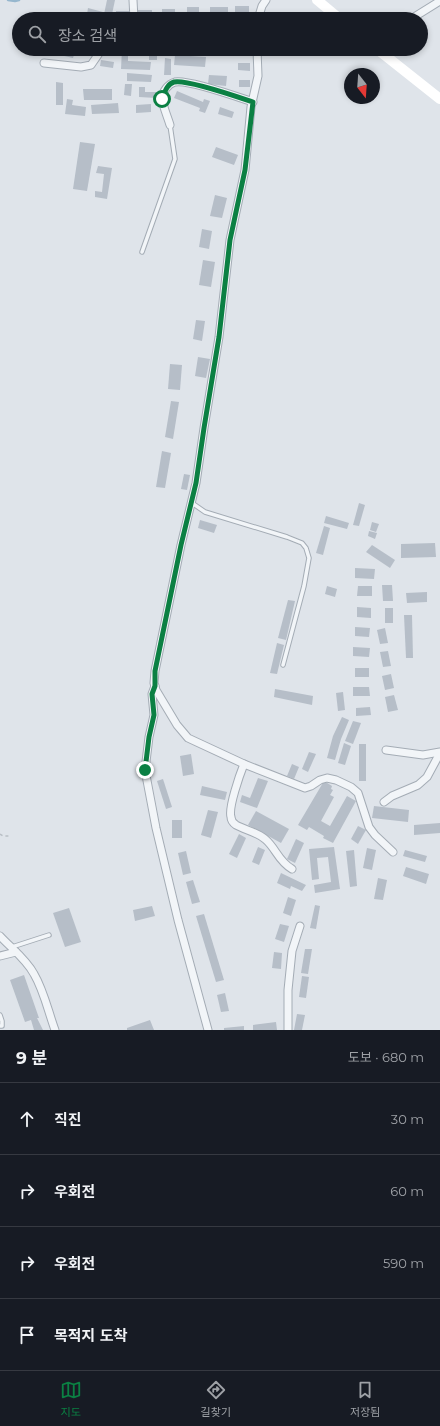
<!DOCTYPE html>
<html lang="ko">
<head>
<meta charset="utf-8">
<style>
	:root { --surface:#171b24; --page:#242831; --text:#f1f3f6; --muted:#9ea1a6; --line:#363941; --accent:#0b8043 }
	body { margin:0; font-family:Montserrat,"Noto Sans KR",sans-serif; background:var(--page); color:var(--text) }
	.compass { position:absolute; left:344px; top:68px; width:36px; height:36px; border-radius:50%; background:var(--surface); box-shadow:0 2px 6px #0003; rotate:163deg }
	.stop { position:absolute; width:12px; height:12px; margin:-9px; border:3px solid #0b8043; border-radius:50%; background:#fff }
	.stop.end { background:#0b8043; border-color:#fff; box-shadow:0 1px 4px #0008 }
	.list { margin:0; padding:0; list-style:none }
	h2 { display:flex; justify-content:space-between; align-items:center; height:52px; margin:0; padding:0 16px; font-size:17px }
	h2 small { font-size:13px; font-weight:400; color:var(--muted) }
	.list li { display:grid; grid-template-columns:26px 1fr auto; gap:12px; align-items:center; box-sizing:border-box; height:72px; padding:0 16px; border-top:1px solid var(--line) }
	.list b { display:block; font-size:15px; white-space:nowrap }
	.list em { font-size:13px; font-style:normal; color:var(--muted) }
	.icon { flex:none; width:22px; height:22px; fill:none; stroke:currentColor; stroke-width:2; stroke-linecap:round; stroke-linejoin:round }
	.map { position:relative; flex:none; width:440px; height:1030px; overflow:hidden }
	.search { position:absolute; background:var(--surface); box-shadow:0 2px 6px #0003; left:12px; right:12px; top:12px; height:44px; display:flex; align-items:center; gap:10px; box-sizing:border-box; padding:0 14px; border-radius:22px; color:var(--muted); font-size:15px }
	.sheet { height:340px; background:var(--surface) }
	nav { display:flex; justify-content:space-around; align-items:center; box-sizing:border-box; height:56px; border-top:1px solid var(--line); background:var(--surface); font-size:11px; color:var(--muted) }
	nav a { display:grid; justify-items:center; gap:2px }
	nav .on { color:var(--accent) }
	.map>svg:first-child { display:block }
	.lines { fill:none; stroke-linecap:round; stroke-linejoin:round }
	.stream { stroke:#96b7ce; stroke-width:2.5 }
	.building { fill:#b6bec8 }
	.lane-casing { stroke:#a4acb5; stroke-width:5.5 }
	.street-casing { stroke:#a4acb5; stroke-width:9 }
	.path { stroke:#b9bfc5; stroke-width:1.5; stroke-dasharray:3 3; stroke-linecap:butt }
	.lane { stroke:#f2f5f8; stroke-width:3.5 }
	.street { stroke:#f2f5f8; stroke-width:7 }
	.secondary { stroke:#fff; stroke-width:10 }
	.route { stroke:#0b8043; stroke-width:5 }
</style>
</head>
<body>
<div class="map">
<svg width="440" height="1030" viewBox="0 0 440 1030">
	<rect width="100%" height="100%" fill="#dfe4ea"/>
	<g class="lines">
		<!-- stream -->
		<polyline class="stream" points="8,0 15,1 19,0"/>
	</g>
	<!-- building -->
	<g class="building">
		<polygon points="107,0 115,0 111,19 103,19"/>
		<rect x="235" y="6" width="14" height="7"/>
		<rect x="187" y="7" width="12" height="8"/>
		<rect x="210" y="7" width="18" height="7"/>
		<polygon points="88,8 103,12 101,18 98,17 98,19 92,19 93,16 87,14"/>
		<rect x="162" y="9" width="13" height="7"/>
		<rect x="137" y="10" width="15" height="7"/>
		<rect x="116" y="11" width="13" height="7"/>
		<polygon points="48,49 63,49 75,52 73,58 47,52"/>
		<polygon points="122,49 128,49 128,61 151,62 150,70 121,69"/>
		<rect x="149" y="49" width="8" height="11"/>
		<rect x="237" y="49" width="13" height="4"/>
		<polygon points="175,55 206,57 205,67 174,65"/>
		<polygon points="165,58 171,59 171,75 164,75"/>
		<polygon points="101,60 114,62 113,68 100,66"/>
		<polygon points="238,63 250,63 250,71 238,70"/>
		<polygon points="127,73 152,75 151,82 127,81"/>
		<polygon points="209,75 227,76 226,86 208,84"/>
		<rect x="239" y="80" width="11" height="7"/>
		<polygon points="56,82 63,83 63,105 56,105"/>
		<polygon points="125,84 132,84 131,96 124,95"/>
		<polygon points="139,87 145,87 145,92 156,92 156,98 139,97"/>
		<polygon points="83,89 112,89 112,100 84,100"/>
		<polygon points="177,91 203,102 204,99 210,101 205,113 199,111 200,108 174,98"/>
		<polygon points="67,99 73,100 72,105 86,107 85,116 65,114"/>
		<polygon points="118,103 119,113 92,114 91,105"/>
		<polygon points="151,104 151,112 136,113 136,105"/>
		<polygon points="220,107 234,112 232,118 218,114"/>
		<polygon points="80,142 95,144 87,191 73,189"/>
		<polygon points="216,147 238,155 234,165 212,157"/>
		<polygon points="98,166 112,168 107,199 95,197 95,191 102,192 104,174 96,173"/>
		<polygon points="215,195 227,198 222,218 210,216"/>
		<polygon points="202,229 212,231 209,249 199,247"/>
		<polygon points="203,260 215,262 211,287 199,285"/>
		<polygon points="196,320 205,321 202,341 193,339"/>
		<polygon points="198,357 210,359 206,378 195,376"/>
		<polygon points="170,364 182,365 180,390 168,389"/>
		<polygon points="171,401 179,402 173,439 165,437"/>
		<polygon points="162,451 171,453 165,488 156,487"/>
		<polygon points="184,474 190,475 187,490 181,489"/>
		<polygon points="359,503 365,505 359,526 353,525"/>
		<polygon points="326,516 349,523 347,529 324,523"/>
		<polygon points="200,520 217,525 214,533 198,528"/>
		<polygon points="372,522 379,524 376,532 370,530"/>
		<polygon points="324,526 330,528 323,555 316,553"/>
		<polygon points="369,531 377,533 375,539 368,536"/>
		<polygon points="435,543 436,557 401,558 401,544"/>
		<polygon points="372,545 395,560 390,568 366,552"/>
		<polygon points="355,568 375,569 374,579 355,578"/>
		<polygon points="382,585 392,585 393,601 383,601"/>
		<polygon points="327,586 337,589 335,597 325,594"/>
		<polygon points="358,586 372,586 372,596 357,596"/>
		<polygon points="427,592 427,602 407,603 406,593"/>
		<polygon points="288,600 295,601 286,640 278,638"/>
		<polygon points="357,607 371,608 371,618 357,617"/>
		<rect x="385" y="608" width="8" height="15"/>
		<polygon points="404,615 412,615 413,658 406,658"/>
		<polygon points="355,627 370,628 369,637 355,636"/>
		<polygon points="385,628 388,643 380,644 377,630"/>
		<polygon points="277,643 284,645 277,674 270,673"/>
		<polygon points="353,647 370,648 369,657 353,656"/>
		<polygon points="388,651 391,666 383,667 380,652"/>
		<rect x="355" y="668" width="14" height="9"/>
		<polygon points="391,674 394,688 385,690 382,676"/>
		<polygon points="353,687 369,687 370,696 353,696"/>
		<polygon points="275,689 313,696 312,705 274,697"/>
		<polygon points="343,692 345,710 338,711 336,693"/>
		<polygon points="394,695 398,710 388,712 385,697"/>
		<polygon points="370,707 371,715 356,716 356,708"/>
		<polygon points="342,717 349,720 341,739 335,760 327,758 333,736"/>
		<polygon points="353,721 361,723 353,744 345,741"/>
		<polygon points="344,743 351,746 345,765 338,763"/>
		<rect x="359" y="744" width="7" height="37"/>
		<polygon points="309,752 316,754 308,772 302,769"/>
		<polygon points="191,754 194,774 183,776 180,756"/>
		<polygon points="292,764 299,767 294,779 287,776"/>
		<polygon points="258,778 268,781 257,808 240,802 242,795 250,798"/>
		<polygon points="163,779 172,807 166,809 157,781"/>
		<polygon points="324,781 332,786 331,789 333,790 330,795 334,797 321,821 330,826 347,796 356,801 333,843 323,838 324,836 309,827 307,830 298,825"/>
		<polygon points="202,786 227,792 225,800 200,795"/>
		<polygon points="374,806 409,810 408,822 372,818"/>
		<polygon points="208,810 218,812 211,838 201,835"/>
		<polygon points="256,811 289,829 281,843 248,825"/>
		<rect x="172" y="820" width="10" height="18"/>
		<polygon points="440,823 440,833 414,835 414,825"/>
		<polygon points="358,826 366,830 358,844 351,839"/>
		<polygon points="239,834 246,838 237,858 229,854"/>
		<polygon points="296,839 304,843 295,863 287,859"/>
		<polygon points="258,847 265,850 259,865 252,862"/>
		<polygon points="334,847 340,889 315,893 314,885 331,882 328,857 317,858 319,879 312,880 309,849"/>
		<polygon points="367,848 376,850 372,870 363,868"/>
		<polygon points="354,850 357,886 350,887 346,851"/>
		<polygon points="405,850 427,856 425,862 403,856"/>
		<polygon points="186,851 191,873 183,875 178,853"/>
		<polygon points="406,867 429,874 426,884 403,876"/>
		<polygon points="281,873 306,885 302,891 291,886 290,889 277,883"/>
		<polygon points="378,878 387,880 383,900 374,899"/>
		<polygon points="193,880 200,902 192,904 186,882"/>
		<polygon points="288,897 296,900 291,916 283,913"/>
		<polygon points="315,905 320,906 316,929 310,928"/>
		<polygon points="152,906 155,916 135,921 133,910"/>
		<polygon points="69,908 81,942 65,947 53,913"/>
		<polygon points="204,914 224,980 216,982 196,916"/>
		<polygon points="280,924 289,926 284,942 275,939"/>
		<polygon points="305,949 312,949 308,974 301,973"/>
		<polygon points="274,952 282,953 281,969 272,968"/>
		<polygon points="24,975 39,1018 37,1018 43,1030 34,1030 31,1020 25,1022 10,980"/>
		<polygon points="302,976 309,977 306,998 299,997"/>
		<polygon points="225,993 229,1011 221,1012 217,995"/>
		<polygon points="297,1014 305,1015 302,1030 294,1030"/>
		<polygon points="150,1020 154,1030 127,1030 127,1028"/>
		<polygon points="276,1022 277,1030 253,1030 253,1025"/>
		<polygon points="244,1026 244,1030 224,1030 224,1028"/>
	</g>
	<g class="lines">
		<!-- lane casing -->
		<g class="lane-casing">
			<g id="lane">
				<polyline points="142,252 175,159 170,125"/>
				<polyline points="192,503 205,512 287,537 302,543 306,548 309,558 304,586 283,665"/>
				<polyline points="12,947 49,935"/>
				<polyline points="0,1015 2,1021 2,1026 0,1026"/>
			</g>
		</g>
		<!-- street casing -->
		<g class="street-casing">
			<g id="street">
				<polyline points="133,0 134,19"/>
				<polyline points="238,19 258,17"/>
				<polyline points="258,19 262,6 266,0"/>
				<polyline points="411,19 440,1"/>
				<polyline points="257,49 258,76 251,107 245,170 230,240 219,337 204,428 196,483 181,545 155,671 154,683 156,690 177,725 188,738 244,764 305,788 311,786 320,780 327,778 336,780 351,787 358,793 369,827 375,835 393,852"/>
				<polyline points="44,63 81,67 91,65 102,49"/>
				<path d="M 170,125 C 168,118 162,104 162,98 C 163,91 168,84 175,82 C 188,79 238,97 253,102"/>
				<polyline points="155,686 152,694 154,715 149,737 145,770 156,828 178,920 208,1030"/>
				<polyline points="386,750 423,755 440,752"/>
				<path d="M 244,764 C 240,774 228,808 231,817 C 231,821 233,823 236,825 C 245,830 257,832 265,839 C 276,848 278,861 292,869"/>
				<polyline points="384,802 392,796 418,785 427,777 440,753"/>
				<path d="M 0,936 C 11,948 26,959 34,974 C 44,991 48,1011 55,1030"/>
				<polyline points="0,956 16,952"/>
				<polyline points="288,1030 288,990 292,951 300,926"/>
			</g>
		</g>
		<!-- path -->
		<polyline class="path" points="0,834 3,836 9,836"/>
		<!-- lane -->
		<use href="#lane" class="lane"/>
		<!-- street -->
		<use href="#street" class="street"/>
		<!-- secondary -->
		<g class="secondary">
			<polyline points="317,0 340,19"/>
			<polyline points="377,49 440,99"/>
		</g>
	</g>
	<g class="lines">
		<!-- route -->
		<path class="route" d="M 145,770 L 149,737 L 154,715 L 152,694 L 155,686 L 155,671 L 181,545 L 196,483 L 204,428 L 219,337 L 230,240 L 245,170 L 253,102 C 238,97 187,79 174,82 C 167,84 165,92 162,99"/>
	</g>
</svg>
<svg class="compass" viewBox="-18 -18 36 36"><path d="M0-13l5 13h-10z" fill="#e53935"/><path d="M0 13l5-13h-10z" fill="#9ea1a6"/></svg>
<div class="stop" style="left:162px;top:99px"></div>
<div class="stop end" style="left:145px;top:770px"></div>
<div class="search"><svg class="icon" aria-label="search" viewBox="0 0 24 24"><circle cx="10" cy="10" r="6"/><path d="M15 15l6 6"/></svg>장소 검색</div>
</div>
<section class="sheet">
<h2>9 분<small>도보 · 680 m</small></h2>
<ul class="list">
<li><svg class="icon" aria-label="ahead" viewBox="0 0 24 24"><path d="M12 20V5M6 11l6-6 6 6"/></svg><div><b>직진</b></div><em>30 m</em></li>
<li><svg class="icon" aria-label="right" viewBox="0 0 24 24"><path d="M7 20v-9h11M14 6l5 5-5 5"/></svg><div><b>우회전</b></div><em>60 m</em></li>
<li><svg class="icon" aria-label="right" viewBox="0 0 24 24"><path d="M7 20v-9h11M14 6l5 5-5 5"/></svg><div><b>우회전</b></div><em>590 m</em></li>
<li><svg class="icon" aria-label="arrive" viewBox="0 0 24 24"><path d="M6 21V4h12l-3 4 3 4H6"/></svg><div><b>목적지 도착</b></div></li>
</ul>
</section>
<nav>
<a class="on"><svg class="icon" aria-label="map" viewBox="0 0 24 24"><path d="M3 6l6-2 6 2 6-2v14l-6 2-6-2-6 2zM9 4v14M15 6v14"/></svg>지도</a>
<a><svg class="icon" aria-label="directions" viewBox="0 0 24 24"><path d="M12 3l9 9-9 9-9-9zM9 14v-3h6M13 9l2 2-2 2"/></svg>길찾기</a>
<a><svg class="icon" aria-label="saved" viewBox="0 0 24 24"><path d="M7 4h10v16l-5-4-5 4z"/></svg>저장됨</a>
</nav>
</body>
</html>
